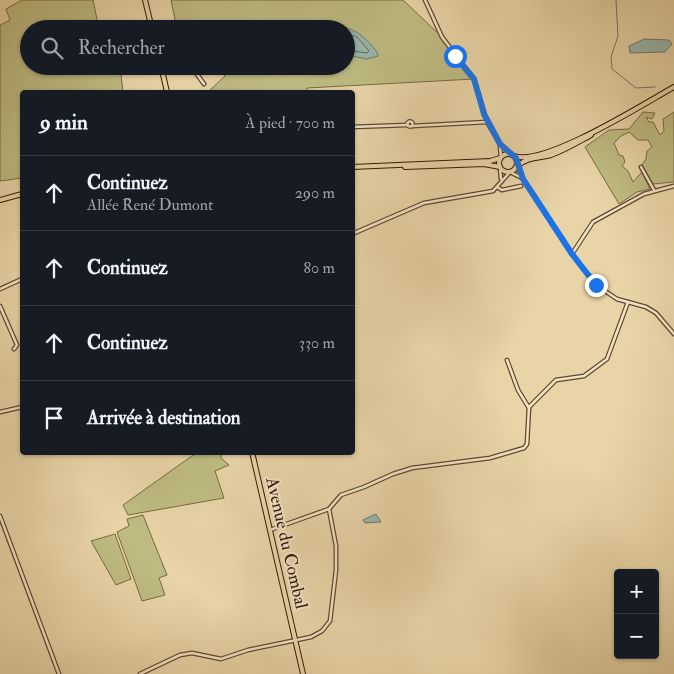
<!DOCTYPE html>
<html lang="fr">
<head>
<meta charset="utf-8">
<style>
	:root { --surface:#171b24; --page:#242831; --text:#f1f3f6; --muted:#9ea1a6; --line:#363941 }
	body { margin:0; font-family:"IM FELL Double Pica",serif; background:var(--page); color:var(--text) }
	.controls { position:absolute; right:15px; bottom:15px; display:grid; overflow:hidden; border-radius:5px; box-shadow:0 1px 4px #0004 }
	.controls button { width:45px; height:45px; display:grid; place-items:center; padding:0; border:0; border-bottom:1px solid var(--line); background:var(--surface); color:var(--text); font:25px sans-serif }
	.stop { position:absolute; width:15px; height:15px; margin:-11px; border:4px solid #1a73e8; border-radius:50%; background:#fff }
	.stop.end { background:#1a73e8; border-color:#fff; box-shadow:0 1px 5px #0008 }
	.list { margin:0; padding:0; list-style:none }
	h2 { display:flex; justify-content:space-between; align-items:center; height:65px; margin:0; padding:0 20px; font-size:21px }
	h2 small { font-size:16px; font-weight:400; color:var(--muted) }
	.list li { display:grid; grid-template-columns:32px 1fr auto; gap:15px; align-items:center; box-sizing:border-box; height:75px; padding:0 20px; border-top:1px solid var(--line) }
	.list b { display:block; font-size:19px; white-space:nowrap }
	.list p { margin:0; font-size:16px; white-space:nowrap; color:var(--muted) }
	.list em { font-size:16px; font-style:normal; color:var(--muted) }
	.icon { flex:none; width:28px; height:28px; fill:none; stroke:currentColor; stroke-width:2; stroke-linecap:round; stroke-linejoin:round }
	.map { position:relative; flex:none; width:674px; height:674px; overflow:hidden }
	.search { position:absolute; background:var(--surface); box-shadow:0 1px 4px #0004; left:20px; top:20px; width:335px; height:55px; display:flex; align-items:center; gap:12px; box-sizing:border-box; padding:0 18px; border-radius:28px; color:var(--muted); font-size:19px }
	.panel { position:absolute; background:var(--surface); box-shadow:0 1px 4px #0004; left:20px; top:90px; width:335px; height:365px; border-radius:5px }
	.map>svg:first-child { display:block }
	.green { fill:#bebb82; stroke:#796a42 }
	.water { fill:#98b7ae; stroke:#70786a }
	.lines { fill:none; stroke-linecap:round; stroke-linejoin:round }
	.shore { stroke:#666858; stroke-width:1 }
	.stream { stroke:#70786a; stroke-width:1 }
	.minor-casing { stroke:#61482c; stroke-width:5 }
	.major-casing { stroke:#341903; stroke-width:6 }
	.minor { stroke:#f0e3c6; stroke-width:2.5 }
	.major { stroke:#e8d4a7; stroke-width:4 }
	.route { stroke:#1a73e8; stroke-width:6 }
	.labels { text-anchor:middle; stroke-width:4; stroke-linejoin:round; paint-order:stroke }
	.street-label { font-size:18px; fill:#341903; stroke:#f0e3c6 }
</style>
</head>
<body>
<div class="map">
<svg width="674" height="674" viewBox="0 0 674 674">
	<rect width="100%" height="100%" fill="#e8d4a7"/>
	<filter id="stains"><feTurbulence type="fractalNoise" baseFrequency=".004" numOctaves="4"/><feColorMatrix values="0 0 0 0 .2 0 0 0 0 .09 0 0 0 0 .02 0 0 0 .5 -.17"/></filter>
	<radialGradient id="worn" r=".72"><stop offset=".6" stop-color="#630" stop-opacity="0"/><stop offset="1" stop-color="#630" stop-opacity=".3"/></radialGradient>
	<!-- green -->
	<g class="green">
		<polygon points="22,0 93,0 99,29 29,29 29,66 120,66 123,92 22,92 22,178 0,181 0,25 10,20 6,9"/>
		<polygon points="171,0 403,0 442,37 474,79 307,88 307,92 208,92 225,76 217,66 346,66 346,29 177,29"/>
		<polygon points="643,112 655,113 652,119 646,117 649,122 653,122 660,135 664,131 663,119 674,112 674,182 653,184 642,165 646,159 647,151 652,147 648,140 638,140 629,132 621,136 614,143 619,155 623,156 625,162 622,166 628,171 633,182 642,172 650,189 637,192 619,204 585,147 609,130 629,129"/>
		<polygon points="196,453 221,453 221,458 229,465 215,471 224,498 128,515 123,505"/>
		<polygon points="143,515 167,575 159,578 165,595 142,601 117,532 129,526 127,519"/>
		<polygon points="115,534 131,579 116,585 91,541"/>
	</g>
	<!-- water -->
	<g class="water">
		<path d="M 343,27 C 358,30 368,40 377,52 L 378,56 L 367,59 L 346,55 L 346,29 L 326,29 Z"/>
		<polygon points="644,39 669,40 672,44 665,52 630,53 629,46"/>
		<polygon points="376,514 381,522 365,523 363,520"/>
	</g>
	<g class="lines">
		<!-- shore -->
		<polyline class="shore" points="346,33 357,37 369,51 367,53 346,50"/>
		<!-- stream -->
		<polyline class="stream" points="616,0 618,36 611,57 612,69 636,88 655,87"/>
		<!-- minor casing -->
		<g class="minor-casing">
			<g id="minor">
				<polyline points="425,0 442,37 474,79 487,122 500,144 510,154"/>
				<polyline points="191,66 204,84"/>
				<circle cx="410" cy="124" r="2.5"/>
				<polyline points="412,126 487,122"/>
				<polyline points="352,127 407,125"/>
				<polyline points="500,146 501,158"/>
				<polyline points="517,166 523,179 572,254 596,285 617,299 646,307 656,313 674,334"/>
				<polyline points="641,167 654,190"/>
				<polyline points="500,168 501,179"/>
				<polyline points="510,172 522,178"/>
				<polyline points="497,187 502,190 521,186"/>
				<polyline points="352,234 424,203 493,191 510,172"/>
				<polyline points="572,254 593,222 644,194 674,186"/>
				<polyline points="0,289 22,279"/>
				<polyline points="0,306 17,345 14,349"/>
				<polyline points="507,360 518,390 529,408"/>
				<polyline points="0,412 22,407"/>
				<polyline points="0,516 59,674"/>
				<polyline points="270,530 329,509 341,495 364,487 393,474 412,468 490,458 524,448 527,444 529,407 556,380 584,376 607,359 628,302"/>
				<polyline points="140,674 180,655 192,653 221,659 248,650 311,637 322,631 330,621 336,570 336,546 329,509"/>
			</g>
		</g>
		<!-- major casing -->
		<g class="major-casing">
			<g id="major">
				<polyline points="145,0 152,29"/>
				<polyline points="161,66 167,92"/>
				<circle cx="508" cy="163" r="9"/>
				<path d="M 514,156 C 544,167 645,103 674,87"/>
				<path d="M 518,166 C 526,157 540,158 551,155 C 565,150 578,142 591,135"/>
				<polyline points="352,167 490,161 500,158"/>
				<polyline points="405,167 484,164 500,167"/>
				<polyline points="0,200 22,194"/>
				<polyline points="252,452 303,674"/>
			</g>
		</g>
		<!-- minor -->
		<use href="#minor" class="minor"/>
		<!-- major -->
		<use href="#major" class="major"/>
	</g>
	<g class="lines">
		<!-- route -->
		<polyline class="route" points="455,56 474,79 484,114 500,144 516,158 523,179 572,254 596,285"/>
	</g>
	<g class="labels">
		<!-- street labels -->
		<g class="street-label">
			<text transform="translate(287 543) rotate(77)" y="6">Avenue du Combal</text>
		</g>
	</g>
	<rect width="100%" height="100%" filter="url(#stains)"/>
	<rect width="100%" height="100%" fill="url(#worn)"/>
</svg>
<div class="controls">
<button>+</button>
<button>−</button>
</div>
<div class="stop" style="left:455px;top:56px"></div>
<div class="stop end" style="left:596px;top:285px"></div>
<div class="search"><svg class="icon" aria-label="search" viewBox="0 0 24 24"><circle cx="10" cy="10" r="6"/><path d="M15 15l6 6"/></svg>Rechercher</div>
<section class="panel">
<h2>9 min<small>À pied · 700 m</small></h2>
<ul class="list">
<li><svg class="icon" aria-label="ahead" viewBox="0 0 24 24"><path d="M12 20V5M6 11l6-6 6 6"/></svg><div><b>Continuez</b><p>Allée René Dumont</p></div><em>290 m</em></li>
<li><svg class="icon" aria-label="ahead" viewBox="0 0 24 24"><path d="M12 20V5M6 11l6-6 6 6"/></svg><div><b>Continuez</b></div><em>80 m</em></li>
<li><svg class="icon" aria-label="ahead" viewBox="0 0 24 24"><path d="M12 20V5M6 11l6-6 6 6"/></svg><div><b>Continuez</b></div><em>330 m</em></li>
<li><svg class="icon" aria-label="arrive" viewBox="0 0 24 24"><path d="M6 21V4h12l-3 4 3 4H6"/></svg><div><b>Arrivée à destination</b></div></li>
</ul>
</section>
</div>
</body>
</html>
